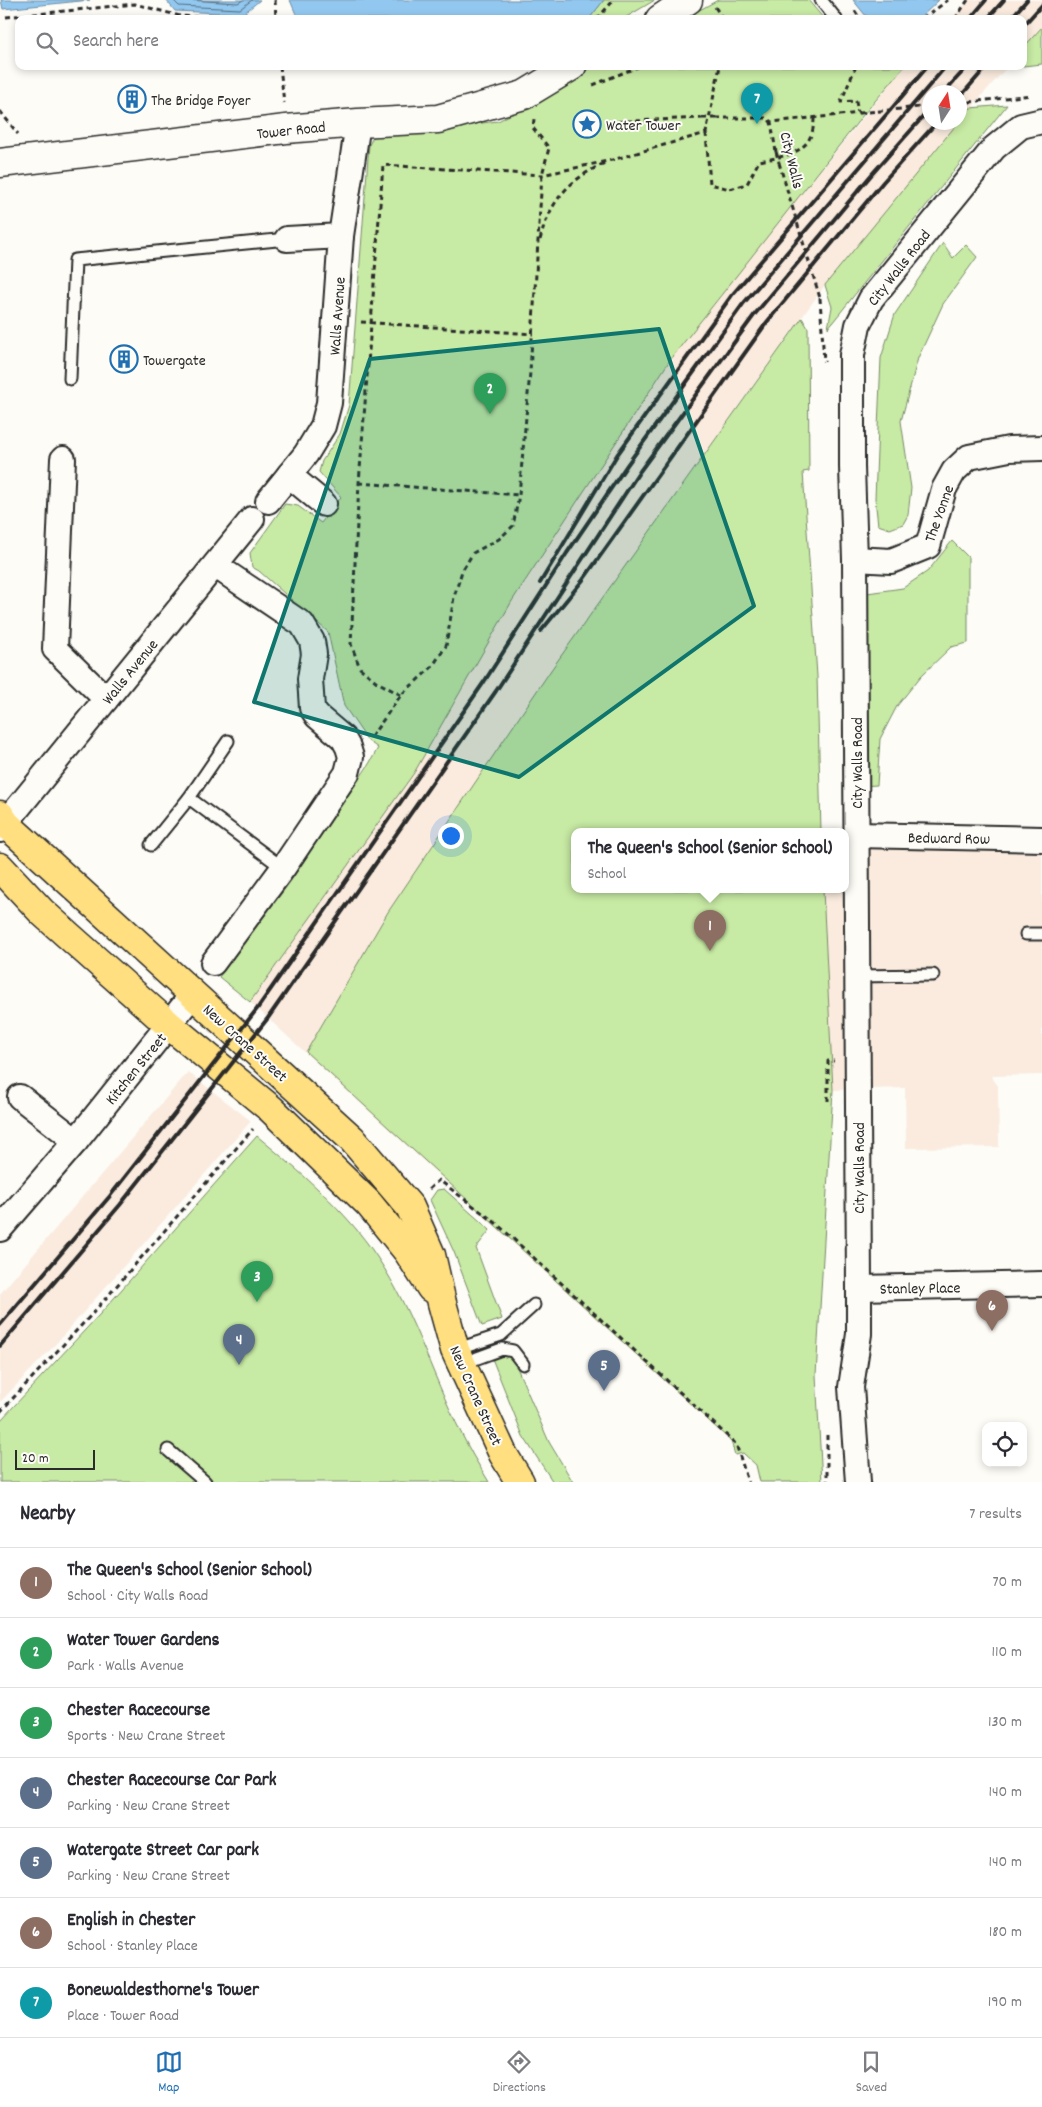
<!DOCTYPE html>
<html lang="en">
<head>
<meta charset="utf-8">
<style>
	:root { --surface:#fff; --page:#f2f2f3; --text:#2b2b33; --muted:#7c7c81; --line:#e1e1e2; --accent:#1f6fb2 }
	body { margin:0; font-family:Dekko,sans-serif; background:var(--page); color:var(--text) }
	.controls { position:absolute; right:15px; bottom:15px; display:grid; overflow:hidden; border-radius:10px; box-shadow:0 2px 8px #0003 }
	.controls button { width:45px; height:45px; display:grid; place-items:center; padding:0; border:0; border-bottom:1px solid var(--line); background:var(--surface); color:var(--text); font:25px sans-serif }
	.compass { position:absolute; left:922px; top:85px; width:45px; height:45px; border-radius:50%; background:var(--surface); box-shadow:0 2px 8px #0003; rotate:12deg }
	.scale { position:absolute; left:15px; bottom:12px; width:80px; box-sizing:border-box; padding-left:5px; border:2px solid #2b2b2b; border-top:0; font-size:14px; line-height:18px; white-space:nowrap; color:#2b2b2b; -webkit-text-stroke:4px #fdfcf7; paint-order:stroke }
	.you { position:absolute; left:450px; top:835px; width:18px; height:18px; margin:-12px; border:4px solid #fff; border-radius:50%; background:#1a73e8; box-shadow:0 0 0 8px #1a73e833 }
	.badge { display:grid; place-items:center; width:32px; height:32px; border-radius:50%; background:var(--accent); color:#fff; font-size:16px; font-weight:700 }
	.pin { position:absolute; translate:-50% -41px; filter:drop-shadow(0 1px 2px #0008) }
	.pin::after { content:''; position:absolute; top:26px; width:18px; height:15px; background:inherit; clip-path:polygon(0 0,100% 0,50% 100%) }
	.popup { position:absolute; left:571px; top:828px; width:278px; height:65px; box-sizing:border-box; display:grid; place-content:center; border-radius:10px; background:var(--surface); filter:drop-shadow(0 1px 4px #0005); font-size:16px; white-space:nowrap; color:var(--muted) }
	.popup b { font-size:19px; color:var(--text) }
	.popup::after { content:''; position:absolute; left:50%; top:100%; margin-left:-10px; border:10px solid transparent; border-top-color:var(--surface) }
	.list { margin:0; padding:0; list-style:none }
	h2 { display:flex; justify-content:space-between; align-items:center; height:65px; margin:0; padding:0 20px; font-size:21px }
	h2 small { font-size:16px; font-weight:400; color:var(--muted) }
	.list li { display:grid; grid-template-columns:32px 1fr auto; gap:15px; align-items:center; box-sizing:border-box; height:70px; padding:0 20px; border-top:1px solid var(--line) }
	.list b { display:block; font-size:19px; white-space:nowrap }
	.list p { margin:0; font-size:16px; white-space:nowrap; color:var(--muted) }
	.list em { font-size:16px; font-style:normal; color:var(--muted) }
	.icon { flex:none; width:28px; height:28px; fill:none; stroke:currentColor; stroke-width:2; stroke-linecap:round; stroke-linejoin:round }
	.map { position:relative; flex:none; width:1042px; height:1482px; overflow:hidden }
	.search { position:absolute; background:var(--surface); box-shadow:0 2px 8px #0003; left:15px; right:15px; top:15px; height:55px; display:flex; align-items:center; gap:12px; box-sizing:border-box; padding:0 18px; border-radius:10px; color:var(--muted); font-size:19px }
	.sheet { height:555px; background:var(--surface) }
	nav { display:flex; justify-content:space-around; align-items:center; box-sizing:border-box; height:70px; border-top:1px solid var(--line); background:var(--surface); font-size:14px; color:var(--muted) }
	nav a { display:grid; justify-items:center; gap:2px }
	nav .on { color:var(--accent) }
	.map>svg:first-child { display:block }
	.built { fill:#faebde }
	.green { fill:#c7eaa4; stroke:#798a68 }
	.water { fill:#92c8f0; stroke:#6989a1 }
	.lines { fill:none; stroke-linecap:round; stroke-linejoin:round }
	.shore { stroke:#546a7a; stroke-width:1 }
	.service-casing { stroke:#2b2b2b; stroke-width:15 }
	.minor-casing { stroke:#2b2b2b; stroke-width:28 }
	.tertiary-casing { stroke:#2b2b2b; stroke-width:31 }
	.primary-casing { stroke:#2b2b2b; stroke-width:31 }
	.path { stroke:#2b2b2b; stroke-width:3; stroke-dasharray:5 4; stroke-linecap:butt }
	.service { stroke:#fdfcf7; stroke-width:11 }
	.minor { stroke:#fdfcf7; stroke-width:24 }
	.tertiary { stroke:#fdfcf7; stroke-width:28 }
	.primary { stroke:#ffdf80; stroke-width:28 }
	.rail { stroke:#2b2b2b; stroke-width:4 }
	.path-bridge { stroke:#2b2b2b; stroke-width:3; stroke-dasharray:5 4; stroke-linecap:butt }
	.marked { fill:#0f766e; fill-opacity:0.2; stroke:#0f766e; stroke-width:4; stroke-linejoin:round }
	.labels { text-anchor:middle; stroke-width:4; stroke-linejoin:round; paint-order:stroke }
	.poi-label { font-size:16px; fill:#2b2b2b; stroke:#fdfcf7; text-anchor:start }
	.street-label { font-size:16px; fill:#2b2b2b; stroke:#fdfcf7 }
</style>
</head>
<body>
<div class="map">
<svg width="1042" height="1482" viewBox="0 0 1042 1482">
	<rect width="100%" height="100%" fill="#fdfcf7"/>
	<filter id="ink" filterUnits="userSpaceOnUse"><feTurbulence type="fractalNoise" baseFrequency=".02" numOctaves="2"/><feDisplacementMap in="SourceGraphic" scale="10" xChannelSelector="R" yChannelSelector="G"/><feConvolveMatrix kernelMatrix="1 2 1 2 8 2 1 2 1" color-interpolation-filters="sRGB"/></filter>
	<g filter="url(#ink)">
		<!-- built -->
		<g class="built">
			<polygon points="969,0 1042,0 1042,27 1023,48 1023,19 951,19"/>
			<polygon points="905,66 1008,66 960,120 960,92 930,92 930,122 958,123 825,285 551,670 388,912 310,1045 796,364 817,676 821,832 575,832 575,890 845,890 845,846 1042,849 1042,1075 991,1076 998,1086 999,1147 906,1148 905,1088 833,1090 816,1375 822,1482 760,1482 756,1465 250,1002 414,773 512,601 670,360 719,299 738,272"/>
			<polygon points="188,1072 251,1121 53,1347 0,1402 0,1294"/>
		</g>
		<!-- green -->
		<g class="green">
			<polygon points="604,0 655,0 623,19 589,19"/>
			<polygon points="718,0 808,0 824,19 683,19"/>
			<polygon points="1042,27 1042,64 1023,66 1023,48"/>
			<polygon points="594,66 905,66 864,114 670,360 512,601 414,773 250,1002 219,977 290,882 369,764 378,748 368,741 344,706 328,632 259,571 252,567 250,553 285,504 298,506 321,523 341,497 319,472 322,461 340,434 349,405 369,145 373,137 498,121 533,103 563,83"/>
			<polygon points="1007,105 828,328 832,307 825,285 970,108"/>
			<polygon points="943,243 953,258 966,245 977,257 943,304 918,358 901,421 911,488 908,515 903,524 890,529 878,525 875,498 881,358 895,314"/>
			<polygon points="802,318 808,328 809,471 803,472 817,676 821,832 575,832 575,890 823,890 833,1090 816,1375 822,1482 760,1482 756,1465 743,1453 735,1455 731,1441 306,1052 388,912 551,670"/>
			<polygon points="952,541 968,557 968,643 951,647 921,676 897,706 880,739 877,785 861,786 860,594 903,588 928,571"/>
			<path d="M 257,1136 C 300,1172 346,1210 377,1257 C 417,1317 434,1384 468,1446 C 474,1458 482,1470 489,1482 L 0,1482 L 0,1421 L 100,1314 Z"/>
			<polygon points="444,1189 490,1230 476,1248 502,1319 482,1326 454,1252 430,1200 437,1190"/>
			<polygon points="491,1356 512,1356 549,1442 573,1482 553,1482 523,1436"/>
		</g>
		<!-- water -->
		<g class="water">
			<polygon points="1,0 90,0 3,9"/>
			<polygon points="166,0 260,0 243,14 175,11"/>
			<polygon points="290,0 604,0 589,19 298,19"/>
			<polygon points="853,0 939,0 919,19 883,19 866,16"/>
		</g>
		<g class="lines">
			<!-- shore -->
			<g class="shore">
				<polyline points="173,0 179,6 240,9 252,0"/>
				<polyline points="188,0 238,3 243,0"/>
			</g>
			<!-- service casing -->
			<g class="service-casing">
				<g id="service">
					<polyline points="821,0 836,19"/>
					<polyline points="70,379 75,260 287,239"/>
					<polyline points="228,741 189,798 283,868"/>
					<polyline points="151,845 189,798"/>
					<polyline points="1026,934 1042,934"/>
					<polyline points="856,976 933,975"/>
					<polyline points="455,1350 501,1335 534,1305"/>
					<polyline points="461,1364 502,1349 513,1351 523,1364"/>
					<polyline points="168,1450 205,1482"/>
				</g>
			</g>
			<!-- minor casing -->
			<g class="minor-casing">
				<g id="minor">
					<polyline points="287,239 341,236"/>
					<polyline points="63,459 55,649 106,699"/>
					<polyline points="289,475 324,504"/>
					<polyline points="268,501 306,454 323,426 329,403 341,236 358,123"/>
					<polyline points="855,559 891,561 928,546 944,489 954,471 969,457 1009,449 1042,448"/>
					<polyline points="0,830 252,519"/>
					<polyline points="856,835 1042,839"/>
					<polyline points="213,963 283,868 347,773 351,757 348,747 343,738 317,716 312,708 310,679 314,654 312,641 302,624 216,566"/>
					<polyline points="20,1097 76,1141"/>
					<polyline points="0,1229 76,1141 193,994"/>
					<polyline points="859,1288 1042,1284"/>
					<polyline points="858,1482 851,1387 859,1334 859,1288 855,559 852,467 852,355 858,325 871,299 994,148 1021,126 1042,121"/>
				</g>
			</g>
			<!-- tertiary casing -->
			<g class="tertiary-casing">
				<g id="tertiary">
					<polyline points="660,19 688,0"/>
					<polyline points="0,163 286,129 358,123 438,119 524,95 572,66"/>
				</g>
			</g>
			<!-- primary casing -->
			<g class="primary-casing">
				<g id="primary">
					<polyline points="0,815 6,824 352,1139 410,1207 431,1255 442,1303 455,1350 503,1454 520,1482"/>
					<polyline points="0,867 42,912 169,1025 271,1109 369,1204 408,1252 431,1288"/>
				</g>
			</g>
			<!-- path -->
			<g class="path">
				<polyline points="275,0 276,19"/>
				<polyline points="715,7 723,19"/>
				<polyline points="855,11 860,19"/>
				<polyline points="6,17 135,4 180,16 235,19"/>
				<polyline points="597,19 614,0"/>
				<polyline points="923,19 948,0"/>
				<polyline points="955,19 968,0"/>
				<polyline points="280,66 284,103"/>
				<polyline points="856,66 841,102 856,101 858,113"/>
				<polyline points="593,85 640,66"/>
				<polyline points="960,103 1031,95"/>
				<polyline points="0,111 18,134"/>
				<polyline points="716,118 767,118 771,122"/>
				<polyline points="609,122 702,118"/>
				<path d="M 706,133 L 710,184 L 730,189 L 747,184 L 759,161 C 787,156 814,153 814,118"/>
				<polyline points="776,152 771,122 860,113"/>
				<polyline points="779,162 779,163"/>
				<path d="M 540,240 C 550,201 568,180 605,163"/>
				<polyline points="820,298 824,362"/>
				<polyline points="361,322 533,334"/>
				<polyline points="359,483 519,495"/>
				<polyline points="401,695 377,682 360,668 351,644 359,483 383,165 542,175 612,160 706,133 720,66"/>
				<polyline points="371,737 401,695 432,667 446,646 454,597 462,571 473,553 499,539 513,526 519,495 530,372 542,175 549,148 533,128 534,119"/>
				<polyline points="828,1101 828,1061 834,1061"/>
				<polyline points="429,1189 439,1180 496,1223 736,1444 748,1482"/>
				<polyline points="0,1412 93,1313 253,1129"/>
				<polyline points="827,1435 827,1482"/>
			</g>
			<!-- service -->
			<use href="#service" class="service"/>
			<!-- minor -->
			<use href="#minor" class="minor"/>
			<!-- tertiary -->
			<use href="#tertiary" class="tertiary"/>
			<!-- primary -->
			<use href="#primary" class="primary"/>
			<!-- rail -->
			<g class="rail">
				<polyline points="970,19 986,0"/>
				<polyline points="987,19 1004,0"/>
				<polyline points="1010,19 1027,0"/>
				<polyline points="1023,26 1042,5"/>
				<polyline points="944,92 968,66"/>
				<polyline points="960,97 987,66"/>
				<polyline points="540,583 617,455 732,295 928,66"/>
				<polyline points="541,631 583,580 767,322 883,182 937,122"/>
				<polyline points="0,1325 110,1196 257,1009 484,682 567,553 627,465 743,304 946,66"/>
				<polyline points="0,1346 120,1205 268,1018 496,691 640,471 755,314 872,174 930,109"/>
			</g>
			<!-- path-bridge -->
			<g class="path-bridge">
				<polyline points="860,113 930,106"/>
				<polyline points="702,118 716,118"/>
				<polyline points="776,152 779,162"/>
				<polyline points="779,163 820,298"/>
			</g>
		</g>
	</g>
	<!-- marked area -->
	<path class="marked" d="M 659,329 L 754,606 L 519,777 L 254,702 L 370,359 Z"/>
	<!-- icons -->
	<defs>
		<g id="building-ring" transform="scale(1.4375)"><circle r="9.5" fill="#fdfcf7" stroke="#1f6fb2" stroke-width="1.5"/><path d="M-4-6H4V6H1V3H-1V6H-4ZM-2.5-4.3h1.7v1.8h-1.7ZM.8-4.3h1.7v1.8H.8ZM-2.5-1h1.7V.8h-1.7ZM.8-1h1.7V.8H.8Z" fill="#1f6fb2"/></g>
		<g id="sight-ring" transform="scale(1.4375)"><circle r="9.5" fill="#fdfcf7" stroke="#1f6fb2" stroke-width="1.5"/><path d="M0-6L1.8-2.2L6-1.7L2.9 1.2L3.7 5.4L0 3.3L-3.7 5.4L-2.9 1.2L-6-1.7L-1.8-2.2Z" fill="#1f6fb2"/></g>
	</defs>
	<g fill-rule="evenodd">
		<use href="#building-ring" x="132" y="99"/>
		<use href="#sight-ring" x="587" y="124"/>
		<use href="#building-ring" x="124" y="359"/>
	</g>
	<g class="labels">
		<!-- poi labels -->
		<g class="poi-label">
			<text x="151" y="105">The Bridge Foyer</text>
			<text x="606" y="130">Water Tower</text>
			<text x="143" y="365">Towergate</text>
		</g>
		<!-- street labels -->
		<g class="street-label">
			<text transform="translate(291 129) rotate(-6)" y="6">Tower Road</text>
			<text transform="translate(793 160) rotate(76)" y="6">City Walls</text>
			<text transform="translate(898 267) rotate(-52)" y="6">City Walls Road</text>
			<text transform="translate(336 316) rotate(-86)" y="6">Walls Avenue</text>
			<text transform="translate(938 513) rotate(-70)" y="6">The Yonne</text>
			<text transform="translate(129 671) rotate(-51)" y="6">Walls Avenue</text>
			<text transform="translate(856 763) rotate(-90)" y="6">City Walls Road</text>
			<text transform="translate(949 837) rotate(1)" y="6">Bedward Row</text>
			<text transform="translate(246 1042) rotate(42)" y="6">New Crane Street</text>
			<text transform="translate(135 1068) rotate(-51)" y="6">Kitchen Street</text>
			<text transform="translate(858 1168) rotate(-90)" y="6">City Walls Road</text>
			<text transform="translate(920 1287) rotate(-1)" y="6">Stanley Place</text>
			<text transform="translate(477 1395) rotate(66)" y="6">New Crane Street</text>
		</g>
	</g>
</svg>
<div class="controls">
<button><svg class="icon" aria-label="locate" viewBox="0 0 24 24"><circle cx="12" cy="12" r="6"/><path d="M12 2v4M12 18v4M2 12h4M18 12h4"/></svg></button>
</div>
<svg class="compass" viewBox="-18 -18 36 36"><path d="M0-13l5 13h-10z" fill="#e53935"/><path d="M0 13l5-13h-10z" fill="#7c7c81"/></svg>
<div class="scale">20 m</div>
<div class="you"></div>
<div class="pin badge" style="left:710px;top:951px;background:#8d6e63">1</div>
<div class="popup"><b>The Queen's School (Senior School)</b>School</div>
<div class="pin badge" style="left:490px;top:414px;background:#2e9e5b">2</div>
<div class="pin badge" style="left:257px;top:1302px;background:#2e9e5b">3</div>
<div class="pin badge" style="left:239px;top:1365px;background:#5c6f8a">4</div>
<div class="pin badge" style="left:604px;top:1391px;background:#5c6f8a">5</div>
<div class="pin badge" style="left:992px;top:1331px;background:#8d6e63">6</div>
<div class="pin badge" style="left:757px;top:124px;background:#0f9aa8">7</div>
<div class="search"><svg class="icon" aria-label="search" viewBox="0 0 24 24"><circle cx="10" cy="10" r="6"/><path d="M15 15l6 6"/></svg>Search here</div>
</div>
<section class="sheet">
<h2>Nearby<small>7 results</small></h2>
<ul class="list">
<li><span class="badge" style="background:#8d6e63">1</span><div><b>The Queen's School (Senior School)</b><p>School · City Walls Road</p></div><em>70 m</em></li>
<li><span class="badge" style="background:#2e9e5b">2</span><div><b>Water Tower Gardens</b><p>Park · Walls Avenue</p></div><em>110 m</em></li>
<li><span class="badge" style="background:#2e9e5b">3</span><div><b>Chester Racecourse</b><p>Sports · New Crane Street</p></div><em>130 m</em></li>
<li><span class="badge" style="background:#5c6f8a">4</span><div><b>Chester Racecourse Car Park</b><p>Parking · New Crane Street</p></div><em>140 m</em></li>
<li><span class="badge" style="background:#5c6f8a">5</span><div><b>Watergate Street Car park</b><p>Parking · New Crane Street</p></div><em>140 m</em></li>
<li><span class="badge" style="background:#8d6e63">6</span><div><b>English in Chester</b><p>School · Stanley Place</p></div><em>180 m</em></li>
<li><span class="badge" style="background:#0f9aa8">7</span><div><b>Bonewaldesthorne's Tower</b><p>Place · Tower Road</p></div><em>190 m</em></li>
</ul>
</section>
<nav>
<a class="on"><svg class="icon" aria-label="map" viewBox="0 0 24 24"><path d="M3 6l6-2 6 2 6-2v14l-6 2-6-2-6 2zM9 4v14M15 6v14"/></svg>Map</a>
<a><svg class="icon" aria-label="directions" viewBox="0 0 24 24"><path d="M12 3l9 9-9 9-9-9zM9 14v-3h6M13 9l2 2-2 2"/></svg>Directions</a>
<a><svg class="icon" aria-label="saved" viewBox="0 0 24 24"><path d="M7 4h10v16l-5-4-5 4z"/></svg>Saved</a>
</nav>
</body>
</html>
